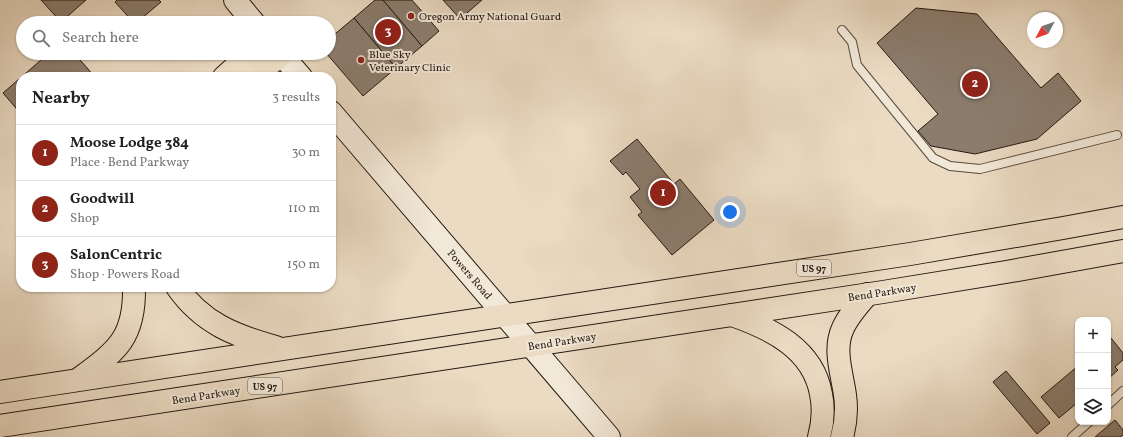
<!DOCTYPE html>
<html lang="en">
<head>
<meta charset="utf-8">
<style>
	:root { --surface:#fff; --page:#f2f2f2; --text:#222; --muted:#767676; --line:#e0e0e0; --accent:#8f2418 }
	body { margin:0; font-family:Vollkorn,serif; background:var(--page); color:var(--text) }
	.controls { position:absolute; right:12px; bottom:12px; display:grid; overflow:hidden; border-radius:8px; box-shadow:0 1px 3px #0004 }
	.controls button { width:36px; height:36px; display:grid; place-items:center; padding:0; border:0; border-bottom:1px solid var(--line); background:var(--surface); color:var(--text); font:20px sans-serif }
	.compass { position:absolute; left:1027px; top:12px; width:36px; height:36px; border-radius:50%; background:var(--surface); box-shadow:0 1px 3px #0004; rotate:229deg }
	.you { position:absolute; left:730px; top:212px; width:14px; height:14px; margin:-10px; border:3px solid #fff; border-radius:50%; background:#1a73e8; box-shadow:0 0 0 6px #1a73e833 }
	.badge { display:grid; place-items:center; width:26px; height:26px; border-radius:50%; background:var(--accent); color:#fff; font-size:13px; font-weight:700 }
	.pin { position:absolute; translate:-50% -50%; border:2px solid #fff; box-shadow:0 1px 4px #0006 }
	.list { margin:0; padding:0; list-style:none }
	h2 { display:flex; justify-content:space-between; align-items:center; height:52px; margin:0; padding:0 16px; font-size:17px }
	h2 small { font-size:13px; font-weight:400; color:var(--muted) }
	.list li { display:grid; grid-template-columns:26px 1fr auto; gap:12px; align-items:center; box-sizing:border-box; height:56px; padding:0 16px; border-top:1px solid var(--line) }
	.list b { display:block; font-size:15px; white-space:nowrap }
	.list p { margin:0; font-size:13px; white-space:nowrap; color:var(--muted) }
	.list em { font-size:13px; font-style:normal; color:var(--muted) }
	.icon { flex:none; width:22px; height:22px; fill:none; stroke:currentColor; stroke-width:2; stroke-linecap:round; stroke-linejoin:round }
	.map { position:relative; flex:none; width:1123px; height:437px; overflow:hidden }
	.search { position:absolute; background:var(--surface); box-shadow:0 1px 3px #0004; left:16px; top:16px; width:320px; height:44px; display:flex; align-items:center; gap:10px; box-sizing:border-box; padding:0 14px; border-radius:22px; color:var(--muted); font-size:15px }
	.panel { position:absolute; background:var(--surface); box-shadow:0 1px 3px #0004; left:16px; top:72px; width:320px; height:220px; border-radius:16px }
	.map>svg:first-child { display:block }
	.building { fill:#8b7d6e; stroke:#241811 }
	.lines { fill:none; stroke-linecap:round; stroke-linejoin:round }
	.lane-casing { stroke:#56493e; stroke-width:10 }
	.secondary-casing { stroke:#241811; stroke-width:24 }
	.highway-casing { stroke:#241811; stroke-width:24 }
	.lane { stroke:#f2e8d8; stroke-width:8 }
	.secondary { stroke:#f2e8d8; stroke-width:22 }
	.highway { stroke:#ebdbc3; stroke-width:22 }
	.poi-dot { fill:#8f2418; stroke:#f2e8d8; stroke-width:1.5 }
	.labels { text-anchor:middle; stroke-width:4; stroke-linejoin:round; paint-order:stroke }
	.shield { fill:#f2e8d8; stroke:#62564d; stroke-width:1 }
	.shield-label { font-size:10px; font-weight:bold; fill:#241811 }
	.poi-label { font-size:11px; fill:#241811; stroke:#f2e8d8; text-anchor:start }
	.street-label { font-size:11px; fill:#241811; stroke:#f2e8d8 }
</style>
</head>
<body>
<div class="map">
<svg width="1123" height="437" viewBox="0 0 1123 437">
	<rect width="100%" height="100%" fill="#ebdbc3"/>
	<filter id="stains"><feTurbulence type="fractalNoise" baseFrequency=".005" numOctaves="4"/><feColorMatrix values="0 0 0 0 .2 0 0 0 0 .09 0 0 0 0 .02 0 0 0 .5 -.17"/></filter>
	<radialGradient id="worn" r=".72"><stop offset=".6" stop-color="#630" stop-opacity="0"/><stop offset="1" stop-color="#630" stop-opacity=".3"/></radialGradient>
	<!-- building -->
	<g class="building">
		<polygon points="41,0 86,0 61,22"/>
		<polygon points="117,0 159,0 161,2 136,23 134,23 115,2"/>
		<polygon points="375,0 383,0 422,46 396,68 354,18"/>
		<polygon points="383,0 412,0 439,31 422,46"/>
		<polygon points="443,0 482,0 460,19"/>
		<polygon points="916,8 977,14 1041,88 1058,73 1081,101 1037,139 975,154 931,146 918,131 938,114 877,43"/>
		<polygon points="354,18 396,68 363,96 326,53 329,53 329,39"/>
		<polygon points="49,53 74,53 95,77 21,77 21,114 3,93"/>
		<polygon points="637,139 674,184 680,179 714,220 672,255 638,215 642,212 630,197 640,189 626,172 623,175 610,161"/>
		<polygon points="1111,338 1123,353 1123,360 1115,367 1118,370 1108,379 1108,340"/>
		<polygon points="1078,366 1078,404 1077,403 1059,418 1041,397"/>
		<polygon points="1006,371 1050,423 1037,434 993,382"/>
		<polygon points="1115,420 1123,430 1123,435 1120,437 1095,437"/>
	</g>
	<g class="lines">
		<!-- lane casing -->
		<g class="lane-casing">
			<g id="lane">
				<polyline points="842,30 852,42 857,65 933,158 950,166 980,169 1117,135"/>
				<polyline points="1108,405 1123,391"/>
				<polyline points="1072,437 1089,422"/>
			</g>
		</g>
		<!-- secondary casing -->
		<g class="secondary-casing">
			<g id="secondary">
				<polyline points="235,0 254,23"/>
				<polyline points="280,53 301,77"/>
				<polyline points="331,112 609,437"/>
			</g>
		</g>
		<!-- highway casing -->
		<g class="highway-casing">
			<g id="highway">
				<polyline points="224,77 251,53"/>
				<polyline points="254,77 281,55"/>
				<path d="M 177,287 C 202,323 235,336 276,347"/>
				<path d="M 732,315 C 772,329 813,349 821,394 C 824,409 823,423 819,437"/>
				<path d="M 80,378 C 118,350 135,337 134,287"/>
				<polyline points="0,392 910,254 1063,228 1123,217"/>
				<polyline points="0,426 883,292 1006,272 1123,251"/>
				<path d="M 842,437 C 846,423 847,409 845,395 C 842,373 833,349 843,328 C 849,315 859,304 868,294"/>
			</g>
		</g>
		<!-- lane -->
		<use href="#lane" class="lane"/>
		<!-- secondary -->
		<use href="#secondary" class="secondary"/>
		<!-- highway -->
		<use href="#highway" class="highway"/>
	</g>
	<!-- markers -->
	<g class="poi-dot">
		<circle cx="411" cy="16" r="4"/>
		<circle cx="361" cy="60" r="4"/>
	</g>
	<g class="labels">
		<!-- shield labels -->
		<g class="shield">
			<rect x="797" y="260" width="34" height="16" rx="3"/>
			<rect x="248" y="378" width="34" height="16" rx="3"/>
		</g>
		<g class="shield-label">
			<text x="814" y="272">US 97</text>
			<text x="265" y="390">US 97</text>
		</g>
		<!-- poi labels -->
		<g class="poi-label">
			<text x="419" y="20">Oregon Army National Guard</text>
			<text x="369" y="58">Blue Sky<tspan x="369" dy="13">Veterinary Clinic</tspan></text>
		</g>
		<!-- street labels -->
		<g class="street-label">
			<text transform="translate(470 274) rotate(49)" y="4">Powers Road</text>
			<text transform="translate(882 292) rotate(-9)" y="4">Bend Parkway</text>
			<text transform="translate(562 341) rotate(-9)" y="4">Bend Parkway</text>
			<text transform="translate(206 395) rotate(-9)" y="4">Bend Parkway</text>
		</g>
	</g>
	<rect width="100%" height="100%" filter="url(#stains)"/>
	<rect width="100%" height="100%" fill="url(#worn)"/>
</svg>
<div class="controls">
<button>+</button>
<button>−</button>
<button><svg class="icon" aria-label="layers" viewBox="0 0 24 24"><path d="M12 4l9 5-9 5-9-5zM3 14l9 5 9-5"/></svg></button>
</div>
<svg class="compass" viewBox="-18 -18 36 36"><path d="M0-13l5 13h-10z" fill="#e53935"/><path d="M0 13l5-13h-10z" fill="#767676"/></svg>
<div class="you"></div>
<div class="pin badge" style="left:663px;top:193px">1</div>
<div class="pin badge" style="left:975px;top:84px">2</div>
<div class="pin badge" style="left:388px;top:32px">3</div>
<div class="search"><svg class="icon" aria-label="search" viewBox="0 0 24 24"><circle cx="10" cy="10" r="6"/><path d="M15 15l6 6"/></svg>Search here</div>
<section class="panel">
<h2>Nearby<small>3 results</small></h2>
<ul class="list">
<li><span class="badge">1</span><div><b>Moose Lodge 384</b><p>Place · Bend Parkway</p></div><em>30 m</em></li>
<li><span class="badge">2</span><div><b>Goodwill</b><p>Shop</p></div><em>110 m</em></li>
<li><span class="badge">3</span><div><b>SalonCentric</b><p>Shop · Powers Road</p></div><em>150 m</em></li>
</ul>
</section>
</div>
</body>
</html>
